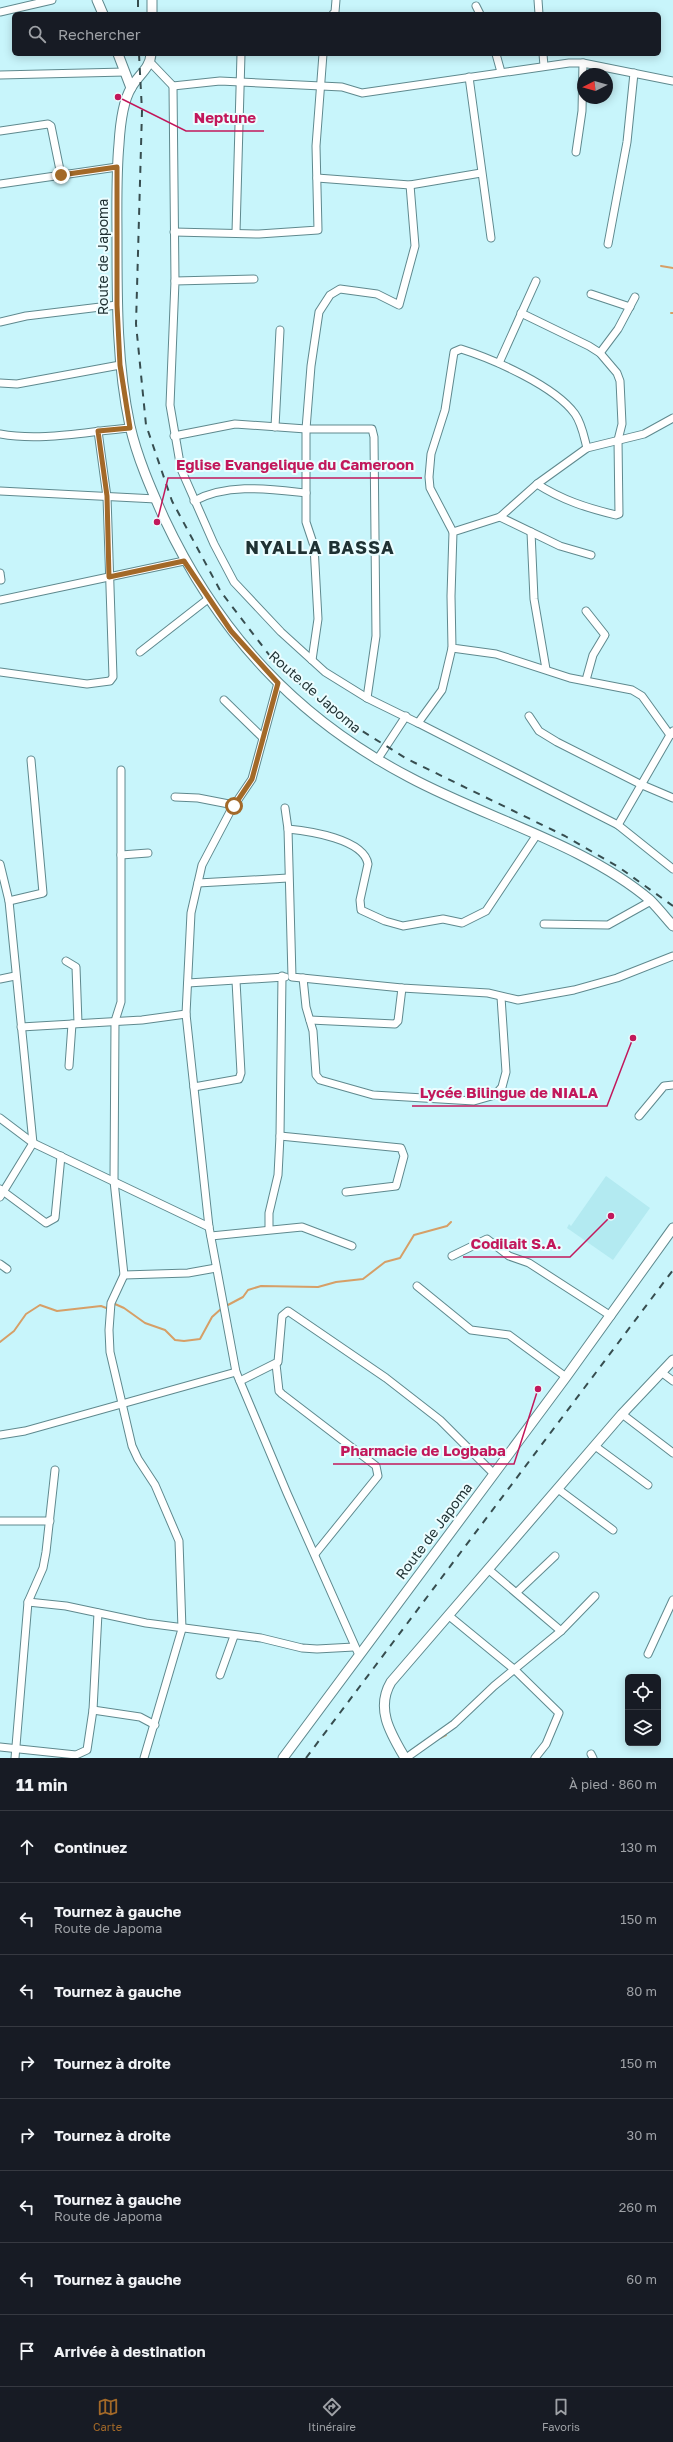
<!DOCTYPE html>
<html lang="fr">
<head>
<meta charset="utf-8">
<style>
	:root { --surface:#171b24; --page:#20242c; --text:#f1f3f6; --muted:#9ea1a6; --line:#363941; --accent:#a36928 }
	body { margin:0; font-family:"Golos Text",sans-serif; background:var(--page); color:var(--text) }
	.controls { position:absolute; right:12px; bottom:12px; display:grid; overflow:hidden; border-radius:6px; box-shadow:0 2px 10px #0003 }
	.controls button { width:36px; height:36px; display:grid; place-items:center; padding:0; border:0; border-bottom:1px solid var(--line); background:var(--surface); color:var(--text); font:20px sans-serif }
	.compass { position:absolute; left:577px; top:68px; width:36px; height:36px; border-radius:50%; background:var(--surface); box-shadow:0 2px 10px #0003; rotate:264deg }
	.stop { position:absolute; width:12px; height:12px; margin:-9px; border:3px solid #a36928; border-radius:50%; background:#fff }
	.stop.end { background:#a36928; border-color:#fff; box-shadow:0 1px 4px #0008 }
	.list { margin:0; padding:0; list-style:none }
	h2 { display:flex; justify-content:space-between; align-items:center; height:52px; margin:0; padding:0 16px; font-size:17px }
	h2 small { font-size:13px; font-weight:400; color:var(--muted) }
	.list li { display:grid; grid-template-columns:26px 1fr auto; gap:12px; align-items:center; box-sizing:border-box; height:72px; padding:0 16px; border-top:1px solid var(--line) }
	.list b { display:block; font-size:15px; white-space:nowrap }
	.list p { margin:0; font-size:13px; white-space:nowrap; color:var(--muted) }
	.list em { font-size:13px; font-style:normal; color:var(--muted) }
	.icon { flex:none; width:22px; height:22px; fill:none; stroke:currentColor; stroke-width:2; stroke-linecap:round; stroke-linejoin:round }
	.map { position:relative; flex:none; width:673px; height:1758px; overflow:hidden }
	.search { position:absolute; background:var(--surface); box-shadow:0 2px 10px #0003; left:12px; right:12px; top:12px; height:44px; display:flex; align-items:center; gap:10px; box-sizing:border-box; padding:0 14px; border-radius:6px; color:var(--muted); font-size:15px }
	.sheet { height:628px; background:var(--surface) }
	nav { display:flex; justify-content:space-around; align-items:center; box-sizing:border-box; height:56px; border-top:1px solid var(--line); background:var(--surface); font-size:11px; color:var(--muted) }
	nav a { display:grid; justify-items:center; gap:2px }
	nav .on { color:var(--accent) }
	.map>svg:first-child { display:block }
	.built { fill:#b3eaf1 }
	.lines { fill:none; stroke-linecap:round; stroke-linejoin:round }
	.stream { stroke:#d69f67; stroke-width:2 }
	.minor-casing { stroke:#5f898e; stroke-width:9 }
	.major-casing { stroke:#5f898e; stroke-width:11 }
	.minor { stroke:#fff; stroke-width:7 }
	.major { stroke:#fff; stroke-width:9 }
	.rail { stroke:#374d4f; stroke-width:2; stroke-dasharray:7 7; stroke-linecap:butt }
	.route { stroke:#a36928; stroke-width:5 }
	.labels { text-anchor:middle; stroke-width:4; stroke-linejoin:round; paint-order:stroke }
	.street-label { font-size:14px; fill:#1f3133; stroke:#ebfdff }
	.district-label { font-size:18px; font-weight:bold; letter-spacing:1px; fill:#1f3133; stroke:#ebfdff }
	.leader { fill:none; stroke:#c2185b; stroke-width:1.5 }
	.callout-dot { fill:#c2185b; stroke:#ebfdff; stroke-width:1.5 }
	.callout-label { font-size:15px; text-anchor:middle; font-weight:bold; fill:#c2185b; stroke:#ebfdff; stroke-width:4; stroke-linejoin:round; paint-order:stroke }
</style>
</head>
<body>
<div class="map">
<svg width="673" height="1758" viewBox="0 0 673 1758">
	<rect width="100%" height="100%" fill="#c8f5fb"/>
	<!-- built -->
	<polygon class="built" points="606,1176 650,1208 613,1260 567,1228 569,1224 571,1226"/>
	<g class="lines">
		<!-- stream -->
		<g class="stream">
			<polyline points="661,266 673,268"/>
			<polyline points="671,313 673,313"/>
			<polyline points="226,1306 243,1297 248,1290 261,1286 318,1287 336,1282 363,1279 385,1262 400,1258 414,1235 447,1226 451,1222"/>
			<polyline points="113,1307 115,1304 124,1308 145,1323 165,1330 175,1340 184,1341 200,1339 212,1317 222,1308"/>
			<polyline points="0,1342 14,1331 26,1314 40,1305 57,1311 101,1306 109,1309"/>
			<polyline points="440,1738 446,1735"/>
		</g>
		<!-- minor casing -->
		<g class="minor-casing">
			<g id="minor">
				<polyline points="538,0 539,14"/>
				<polyline points="476,6 480,14"/>
				<polyline points="0,12 52,0"/>
				<polyline points="333,14 335,12 336,0"/>
				<polyline points="496,54 501,72"/>
				<polyline points="543,54 544,66"/>
				<polyline points="150,62 173,86 220,81 342,87 362,93 569,63 583,63 673,81"/>
				<polyline points="0,75 125,72"/>
				<polyline points="469,77 491,238"/>
				<polyline points="173,86 175,281"/>
				<polyline points="0,131 48,124 51,126 61,175"/>
				<polyline points="576,152 582,111 583,63"/>
				<polyline points="317,178 410,185 481,173"/>
				<polyline points="0,184 117,167"/>
				<polyline points="174,232 259,234 318,230 316,146 323,54"/>
				<polyline points="236,232 241,54"/>
				<polyline points="608,244 627,142 634,73"/>
				<polyline points="254,279 175,281 170,405 181,469 214,544 234,582 281,632 325,672 367,698 418,723 442,690 452,648"/>
				<polyline points="591,294 630,307"/>
				<path d="M 521,313 L 589,346 L 600,353 L 617,373 L 620,381 L 622,424 L 618,440 L 619,514 L 616,515 C 587,508 562,500 537,484"/>
				<polyline points="0,322 26,316 117,305"/>
				<polyline points="600,353 618,329 635,297"/>
				<polyline points="499,363 536,281"/>
				<polyline points="0,383 17,384 120,365"/>
				<polyline points="673,418 644,434 587,448 537,484 500,517 453,532 451,596 452,648 496,654 570,678 632,690 642,696 670,735 673,731"/>
				<polyline points="275,427 280,330"/>
				<path d="M 0,434 C 42,442 88,431 131,428"/>
				<polyline points="174,436 235,424 306,429 372,429 374,437 376,636 367,698"/>
				<polyline points="0,491 156,499"/>
				<path d="M 194,501 C 228,483 268,489 306,493"/>
				<polyline points="500,517 560,546 591,555"/>
				<path d="M 453,532 L 430,488 L 429,477 L 431,454 L 445,410 L 454,352 L 461,349 C 493,359 555,386 575,414 C 582,424 584,437 587,448"/>
				<polyline points="531,532 534,599 546,669"/>
				<polyline points="0,573 1,580"/>
				<polyline points="0,600 184,561"/>
				<polyline points="586,611 605,635 593,655 586,680"/>
				<polyline points="140,652 208,599"/>
				<polyline points="312,660 318,619 314,546 306,522 306,429 311,366 319,312 330,295 340,289 377,294 399,305 415,246 410,185"/>
				<polyline points="0,672 87,684 110,681 113,677 107,497 98,431"/>
				<polyline points="278,683 252,779 231,810 202,865 191,913 186,1014 209,1227 236,1372 287,1493 359,1655"/>
				<polyline points="224,700 263,738"/>
				<polyline points="529,716 539,731 557,742 640,784 673,798"/>
				<polyline points="418,723 618,825 673,869"/>
				<polyline points="377,760 406,716"/>
				<polyline points="121,770 121,1002 115,1021 114,1181 124,1275 111,1303 109,1330 110,1352 132,1446 138,1459 155,1485 179,1541 182,1629 144,1758"/>
				<polyline points="175,797 198,798 234,805"/>
				<polyline points="285,808 288,829 292,977 402,988 488,993 518,1000 574,990 617,978 673,956"/>
				<polyline points="618,825 670,735 673,734"/>
				<path d="M 288,829 C 309,831 364,839 368,864 L 360,900 L 361,910 L 385,921 L 403,926 L 443,919 L 462,923 L 486,911 L 536,836"/>
				<polyline points="121,855 148,853"/>
				<polyline points="0,864 9,901 33,1143 0,1197"/>
				<polyline points="198,883 288,878"/>
				<polyline points="9,901 43,893 31,760"/>
				<polyline points="544,924 608,925 651,901"/>
				<polyline points="66,961 76,967 78,1023"/>
				<polyline points="303,978 306,1007 313,1031 316,1075 320,1080 373,1095 474,1101 495,1095 502,1087 506,1072 501,997"/>
				<polyline points="0,979 15,976"/>
				<polyline points="188,983 285,977"/>
				<polyline points="310,1020 395,1024 398,1021 402,988"/>
				<polyline points="21,1027 142,1020 186,1014"/>
				<polyline points="69,1066 72,1024"/>
				<polyline points="194,1087 239,1079 241,1073 236,981"/>
				<polyline points="639,1116 664,1086 673,1085"/>
				<polyline points="0,1118 33,1143 209,1227"/>
				<polyline points="280,1136 401,1148 404,1156 396,1186 346,1192"/>
				<polyline points="0,1189 46,1223 55,1218 61,1156"/>
				<polyline points="269,1229 269,1213 278,1175 280,1136 282,976"/>
				<polyline points="211,1236 302,1227 352,1246"/>
				<polyline points="452,1256 487,1239 509,1256 529,1263 611,1316"/>
				<polyline points="0,1264 7,1269"/>
				<polyline points="124,1275 188,1273 216,1268"/>
				<polyline points="417,1286 471,1330 509,1335 566,1377"/>
				<polyline points="276,1364 279,1391 282,1394 376,1466 378,1476 315,1554"/>
				<polyline points="661,1372 673,1381"/>
				<polyline points="240,1381 278,1362 282,1316 288,1311 386,1378 440,1420 494,1474"/>
				<polyline points="622,1414 673,1453"/>
				<polyline points="0,1435 25,1431 236,1372"/>
				<polyline points="595,1446 648,1485"/>
				<polyline points="558,1489 613,1530"/>
				<polyline points="0,1521 50,1521"/>
				<polyline points="488,1569 561,1631"/>
				<polyline points="517,1592 555,1556"/>
				<polyline points="28,1602 66,1606 146,1623 261,1638 302,1648 317,1649 354,1647"/>
				<polyline points="448,1615 515,1670 559,1713 546,1744 535,1758"/>
				<polyline points="648,1654 673,1600"/>
				<polyline points="220,1675 234,1636"/>
				<polyline points="93,1710 140,1717 155,1725"/>
				<polyline points="0,1747 76,1755 87,1750 93,1710 98,1613"/>
				<polyline points="591,1754 593,1758"/>
				<polyline points="15,1758 28,1602 43,1568 46,1552 55,1470"/>
				<polyline points="406,1758 454,1724 494,1686 561,1631 595,1596"/>
			</g>
		</g>
		<!-- major casing -->
		<g class="major-casing">
			<g id="major">
				<polyline points="97,0 103,14"/>
				<polyline points="152,0 152,14"/>
				<polyline points="118,54 131,88"/>
				<path d="M 151,54 C 150,69 138,75 131,88 C 122,103 120,127 119,144 C 116,176 117,209 117,242 C 117,304 117,365 130,426 C 137,457 151,489 164,518 C 218,633 296,718 409,777 C 485,818 584,844 650,900 C 658,908 666,918 673,926"/>
				<polyline points="283,1758 566,1377 673,1228"/>
				<path d="M 405,1758 C 391,1734 375,1709 391,1682 L 622,1414 L 673,1360"/>
			</g>
		</g>
		<!-- minor -->
		<use href="#minor" class="minor"/>
		<!-- major -->
		<use href="#major" class="major"/>
		<!-- rail -->
		<g class="rail">
			<polyline points="138,0 138,14"/>
			<polyline points="139,54 142,111 136,324 146,425 172,501 221,592 270,656 327,709 407,759 565,836 620,868 673,906"/>
			<polyline points="306,1758 673,1270"/>
		</g>
	</g>
	<g class="lines">
		<!-- route -->
		<polyline class="route" points="61,175 117,167 117,305 120,365 130,428 98,431 107,496 109,577 184,561 231,631 278,683 252,779 234,806"/>
	</g>
	<g class="labels">
		<!-- street labels -->
		<g class="street-label">
			<text transform="translate(103 257) rotate(-90)" y="5">Route de Japoma</text>
			<text transform="translate(315 692) rotate(41)" y="5">Route de Japoma</text>
			<text transform="translate(434 1531) rotate(-53)" y="5">Route de Japoma</text>
		</g>
		<!-- district labels -->
		<g class="district-label">
			<text x="320" y="554">NYALLA BASSA</text>
		</g>
	</g>
	<!-- callouts -->
	<path class="leader" d="M118 97L186 131H264M157 522L168 478H422M633 1038L607 1106H412M611 1216L570 1257H463M538 1389L514 1464H333"/>
	<g class="callout-dot">
		<circle cx="118" cy="97" r="4"/>
		<circle cx="157" cy="522" r="4"/>
		<circle cx="633" cy="1038" r="4"/>
		<circle cx="611" cy="1216" r="4"/>
		<circle cx="538" cy="1389" r="4"/>
	</g>
	<g class="callout-label">
		<text x="225" y="123">Neptune</text>
		<text x="295" y="470">Eglise Evangelique du Cameroon</text>
		<text x="509" y="1098">Lycée Bilingue de NIALA</text>
		<text x="516" y="1249">Codilait S.A.</text>
		<text x="423" y="1456">Pharmacie de Logbaba</text>
	</g>
</svg>
<div class="controls">
<button><svg class="icon" aria-label="locate" viewBox="0 0 24 24"><circle cx="12" cy="12" r="6"/><path d="M12 2v4M12 18v4M2 12h4M18 12h4"/></svg></button>
<button><svg class="icon" aria-label="layers" viewBox="0 0 24 24"><path d="M12 4l9 5-9 5-9-5zM3 14l9 5 9-5"/></svg></button>
</div>
<svg class="compass" viewBox="-18 -18 36 36"><path d="M0-13l5 13h-10z" fill="#e53935"/><path d="M0 13l5-13h-10z" fill="#9ea1a6"/></svg>
<div class="stop" style="left:234px;top:806px"></div>
<div class="stop end" style="left:61px;top:175px"></div>
<div class="search"><svg class="icon" aria-label="search" viewBox="0 0 24 24"><circle cx="10" cy="10" r="6"/><path d="M15 15l6 6"/></svg>Rechercher</div>
</div>
<section class="sheet">
<h2>11 min<small>À pied · 860 m</small></h2>
<ul class="list">
<li><svg class="icon" aria-label="ahead" viewBox="0 0 24 24"><path d="M12 20V5M6 11l6-6 6 6"/></svg><div><b>Continuez</b></div><em>130 m</em></li>
<li><svg class="icon" aria-label="left" viewBox="0 0 24 24"><path d="M17 20v-9H6M10 6l-5 5 5 5"/></svg><div><b>Tournez à gauche</b><p>Route de Japoma</p></div><em>150 m</em></li>
<li><svg class="icon" aria-label="left" viewBox="0 0 24 24"><path d="M17 20v-9H6M10 6l-5 5 5 5"/></svg><div><b>Tournez à gauche</b></div><em>80 m</em></li>
<li><svg class="icon" aria-label="right" viewBox="0 0 24 24"><path d="M7 20v-9h11M14 6l5 5-5 5"/></svg><div><b>Tournez à droite</b></div><em>150 m</em></li>
<li><svg class="icon" aria-label="right" viewBox="0 0 24 24"><path d="M7 20v-9h11M14 6l5 5-5 5"/></svg><div><b>Tournez à droite</b></div><em>30 m</em></li>
<li><svg class="icon" aria-label="left" viewBox="0 0 24 24"><path d="M17 20v-9H6M10 6l-5 5 5 5"/></svg><div><b>Tournez à gauche</b><p>Route de Japoma</p></div><em>260 m</em></li>
<li><svg class="icon" aria-label="left" viewBox="0 0 24 24"><path d="M17 20v-9H6M10 6l-5 5 5 5"/></svg><div><b>Tournez à gauche</b></div><em>60 m</em></li>
<li><svg class="icon" aria-label="arrive" viewBox="0 0 24 24"><path d="M6 21V4h12l-3 4 3 4H6"/></svg><div><b>Arrivée à destination</b></div></li>
</ul>
</section>
<nav>
<a class="on"><svg class="icon" aria-label="map" viewBox="0 0 24 24"><path d="M3 6l6-2 6 2 6-2v14l-6 2-6-2-6 2zM9 4v14M15 6v14"/></svg>Carte</a>
<a><svg class="icon" aria-label="directions" viewBox="0 0 24 24"><path d="M12 3l9 9-9 9-9-9zM9 14v-3h6M13 9l2 2-2 2"/></svg>Itinéraire</a>
<a><svg class="icon" aria-label="saved" viewBox="0 0 24 24"><path d="M7 4h10v16l-5-4-5 4z"/></svg>Favoris</a>
</nav>
</body>
</html>
